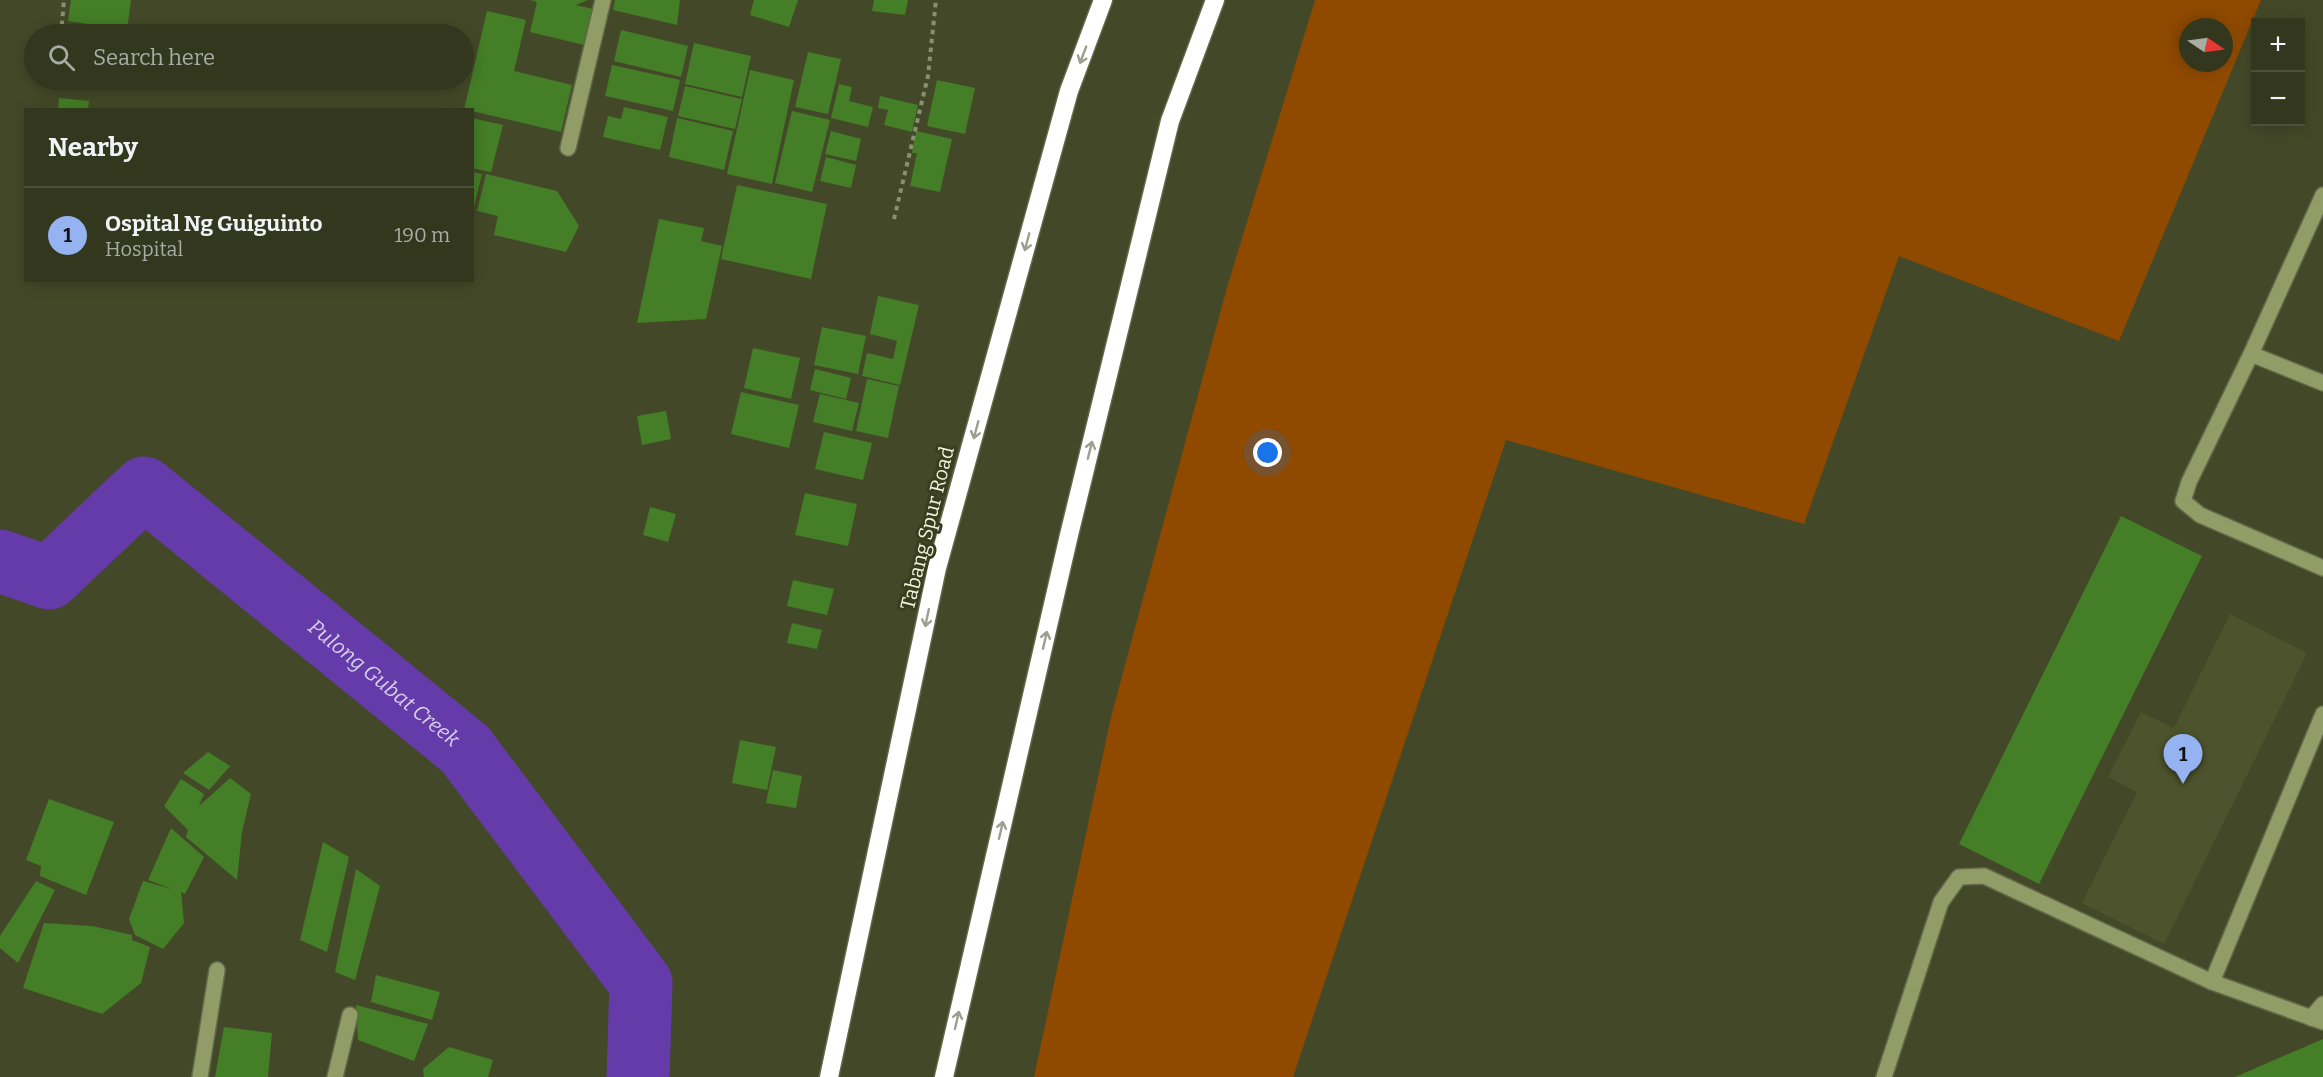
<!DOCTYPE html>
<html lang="en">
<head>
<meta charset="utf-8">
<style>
	:root { --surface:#32371e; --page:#3d422b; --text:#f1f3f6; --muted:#a8aca4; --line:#4d513c; --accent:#95b2f1 }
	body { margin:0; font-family:Bitter,serif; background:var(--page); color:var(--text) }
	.controls { position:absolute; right:18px; top:18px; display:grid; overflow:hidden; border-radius:0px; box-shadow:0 3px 15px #0003 }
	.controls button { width:54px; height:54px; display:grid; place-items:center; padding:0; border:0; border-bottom:2px solid var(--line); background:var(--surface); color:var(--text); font:30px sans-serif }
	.compass { position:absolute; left:2179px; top:18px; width:54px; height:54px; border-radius:50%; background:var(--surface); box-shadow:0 3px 15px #0003; rotate:103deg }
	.you { position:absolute; left:1268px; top:453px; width:21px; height:21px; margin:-15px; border:4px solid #fff; border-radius:50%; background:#1a73e8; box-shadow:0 0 0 9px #1a73e833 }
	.badge { display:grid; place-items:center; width:39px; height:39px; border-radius:50%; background:var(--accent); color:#111; font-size:20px; font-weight:700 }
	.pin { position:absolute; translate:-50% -50px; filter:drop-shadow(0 2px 3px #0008) }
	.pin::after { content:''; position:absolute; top:32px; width:21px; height:18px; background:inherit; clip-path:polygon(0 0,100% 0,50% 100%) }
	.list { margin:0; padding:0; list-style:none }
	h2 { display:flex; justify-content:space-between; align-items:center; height:78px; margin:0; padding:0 24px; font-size:26px }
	h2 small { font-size:20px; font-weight:400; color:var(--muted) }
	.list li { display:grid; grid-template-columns:39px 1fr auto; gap:18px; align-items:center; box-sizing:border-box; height:96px; padding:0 24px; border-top:2px solid var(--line) }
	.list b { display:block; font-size:22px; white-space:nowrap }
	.list p { margin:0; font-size:20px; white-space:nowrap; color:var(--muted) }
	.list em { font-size:20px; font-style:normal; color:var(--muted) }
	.icon { flex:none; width:33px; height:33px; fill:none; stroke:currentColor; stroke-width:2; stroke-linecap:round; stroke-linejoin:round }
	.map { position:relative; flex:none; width:2323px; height:1077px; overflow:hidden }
	.search { position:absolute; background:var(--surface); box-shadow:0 3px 15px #0003; left:24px; top:24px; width:450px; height:66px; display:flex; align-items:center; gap:15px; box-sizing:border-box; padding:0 21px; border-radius:33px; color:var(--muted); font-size:22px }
	.panel { position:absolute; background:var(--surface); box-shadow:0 3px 15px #0003; left:24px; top:108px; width:450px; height:174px; border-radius:0px }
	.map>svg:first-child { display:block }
	.built { fill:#4d532c }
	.green { fill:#8f4a00; fill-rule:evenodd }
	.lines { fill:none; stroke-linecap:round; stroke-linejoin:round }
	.river { stroke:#653baa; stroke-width:63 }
	.building { fill:#447e26 }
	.minor-casing { stroke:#626849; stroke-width:18 }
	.highway-casing { stroke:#626849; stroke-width:21 }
	.path { stroke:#8a8f74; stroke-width:4; stroke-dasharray:4.5 4.5; stroke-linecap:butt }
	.minor { stroke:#929c66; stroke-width:15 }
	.highway { stroke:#fff; stroke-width:18 }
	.oneway { stroke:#9c9e8e }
	.labels { text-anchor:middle; stroke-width:6; stroke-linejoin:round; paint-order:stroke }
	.street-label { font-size:20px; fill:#f0f4e1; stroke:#393e1e }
	.water-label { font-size:21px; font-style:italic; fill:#d6cfeb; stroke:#393e1e }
</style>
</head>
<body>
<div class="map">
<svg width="2323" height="1077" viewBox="0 0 2323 1077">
	<rect width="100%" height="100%" fill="#434928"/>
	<!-- built -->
	<polygon class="built" points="2230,614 2307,653 2164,944 2082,903 2137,792 2108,777 2141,712 2174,728"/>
	<!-- green -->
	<path class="green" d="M 1315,0 L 2261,0 L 2119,341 L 1899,256 L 1804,524 L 1506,440 L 1293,1077 L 1034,1077 L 1111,717 L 1228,284 ZM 2188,27 L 2224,27 L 2224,63 L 2188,63 Z"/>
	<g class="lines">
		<!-- river -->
		<path class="river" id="s1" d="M 0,561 L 49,578 L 144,488 L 465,749 L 641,983 L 638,1077"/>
	</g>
	<!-- building -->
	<g class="building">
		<polygon points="71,0 131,0 127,30 68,21"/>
		<polygon points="530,0 588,0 576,5 597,10 588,46 530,32 537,2"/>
		<polygon points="615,0 680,0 677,25 613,10"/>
		<polygon points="754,0 798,0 789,27 750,15"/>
		<polygon points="874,0 908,0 905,15 872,11"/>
		<polygon points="487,11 526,20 514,71 572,85 561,132 472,111 472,110 464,110"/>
		<polygon points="621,30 688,46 681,77 614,61"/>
		<polygon points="694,43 751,56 742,97 685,84"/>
		<polygon points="808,52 841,59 828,114 795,107"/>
		<polygon points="612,65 680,80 673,111 605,96"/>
		<polygon points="750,70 794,80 772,184 727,174"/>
		<polygon points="937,80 975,88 965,134 927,126"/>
		<polygon points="839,84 852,87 849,101 873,107 868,127 831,118"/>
		<polygon points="685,86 742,99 735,129 678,116"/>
		<polygon points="880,96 918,105 912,132 884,125 888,110 878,108"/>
		<polygon points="59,98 89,101 88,110 58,110"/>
		<polygon points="624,107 668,117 660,150 603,137 608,116 621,119"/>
		<polygon points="792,111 830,120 812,192 775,183"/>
		<polygon points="472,118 503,125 491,172 472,168"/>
		<polygon points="677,118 733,131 724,170 669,157"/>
		<polygon points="831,131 861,139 856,161 825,154"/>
		<polygon points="916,131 952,139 940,192 910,186 917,153 912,153"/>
		<polygon points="826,157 856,165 851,188 820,181"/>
		<polygon points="472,172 482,174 473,210 472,210"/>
		<polygon points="486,174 557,191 579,226 566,252 494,235 498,216 477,211"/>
		<polygon points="737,185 827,204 811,279 721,259"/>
		<polygon points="659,219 704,228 701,241 722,246 706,319 637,323"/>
		<polygon points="878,296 919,305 900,385 862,376 867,353 893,359 897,341 870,334"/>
		<polygon points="822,327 866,336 858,374 814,365"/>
		<polygon points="753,348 800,358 791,399 744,388"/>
		<polygon points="815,369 851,378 846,399 810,390"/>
		<polygon points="867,379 899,386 888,438 856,431"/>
		<polygon points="741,392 799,405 789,448 731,434"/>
		<polygon points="820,394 859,403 852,431 813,422"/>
		<polygon points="666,411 671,439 642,445 637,416"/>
		<polygon points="824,432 872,443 863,480 815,469"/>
		<polygon points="805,493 857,504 848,546 795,535"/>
		<polygon points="650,507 676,514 668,542 643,535"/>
		<polygon points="2121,516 2202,556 2039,884 1959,844"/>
		<polygon points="793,580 834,589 827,615 787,606"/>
		<polygon points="792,623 822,630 817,649 787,643"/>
		<polygon points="740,740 776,747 767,790 732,783"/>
		<polygon points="208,752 230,766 209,790 183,773"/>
		<polygon points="773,770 802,776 796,808 766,803"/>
		<polygon points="230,778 251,794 242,832 237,880 186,837 188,830 164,806 181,779 204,794 199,806"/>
		<polygon points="49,799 114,822 86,895 40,876 41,866 26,860"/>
		<polygon points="171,828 204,857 185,894 181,892 184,923 163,949 135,935 129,919 143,881 172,889 148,880"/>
		<polygon points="323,842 349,857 327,952 300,940"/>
		<polygon points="356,869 380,886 355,980 335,972"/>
		<polygon points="36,881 55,890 18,963 0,948 0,936"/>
		<polygon points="44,923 92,926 132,935 132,940 150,947 141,983 102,1014 23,988"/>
		<polygon points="376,975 440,992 432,1020 371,1002"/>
		<polygon points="356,1005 428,1024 414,1061 358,1040"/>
		<polygon points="224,1027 272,1033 268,1077 215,1077"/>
		<polygon points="2323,1039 2323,1077 2235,1077"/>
		<polygon points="449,1047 493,1060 488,1077 424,1077 423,1069"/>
	</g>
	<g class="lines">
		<!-- minor casing -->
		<g class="minor-casing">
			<g id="minor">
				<polyline points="568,148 603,0"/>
				<polyline points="2323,195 2251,354 2189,482 2183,501 2200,515 2323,568"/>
				<polyline points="2251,354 2323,383"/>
				<polyline points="2212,982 2323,714"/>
				<polyline points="2311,1018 2323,1004"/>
				<polyline points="200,1077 217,970"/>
				<polyline points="335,1077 350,1015"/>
				<polyline points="1884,1077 1941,902 1959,877 1984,876 2212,982 2323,1022"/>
			</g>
		</g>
		<!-- highway casing -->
		<g class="highway-casing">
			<g id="highway">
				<polyline points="829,1077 937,568 1069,91 1103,0"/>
				<polyline points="944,1077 1069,535 1170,121 1215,0"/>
			</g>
		</g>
		<!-- path -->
		<g class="path">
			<polyline points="61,34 64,0"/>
			<polyline points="894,219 928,76 936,0"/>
		</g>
		<!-- minor -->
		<use href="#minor" class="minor"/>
		<!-- highway -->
		<use href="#highway" class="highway"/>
	</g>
	<!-- one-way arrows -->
	<defs><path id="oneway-shaft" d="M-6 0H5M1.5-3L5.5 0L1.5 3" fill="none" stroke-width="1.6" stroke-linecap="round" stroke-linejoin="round" transform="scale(1.5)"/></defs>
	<g class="oneway">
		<use href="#oneway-shaft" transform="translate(1083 55) rotate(111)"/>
		<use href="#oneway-shaft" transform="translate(1027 242) rotate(105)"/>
		<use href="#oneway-shaft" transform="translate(976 430) rotate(105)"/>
		<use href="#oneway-shaft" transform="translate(1090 450) rotate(-76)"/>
		<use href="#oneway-shaft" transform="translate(927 618) rotate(102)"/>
		<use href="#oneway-shaft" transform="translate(1045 640) rotate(-77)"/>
		<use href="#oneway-shaft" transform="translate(1001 830) rotate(-77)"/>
		<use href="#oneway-shaft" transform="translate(957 1020) rotate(-77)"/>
	</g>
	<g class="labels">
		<!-- street labels -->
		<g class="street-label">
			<text transform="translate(927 528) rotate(-76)" y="7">Tabang Spur Road</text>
		</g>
		<!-- water labels -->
		<g class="water-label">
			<text dy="7" stroke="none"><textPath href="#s1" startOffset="492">Pulong Gubat Creek</textPath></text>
		</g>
	</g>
</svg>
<div class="controls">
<button>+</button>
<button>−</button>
</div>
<svg class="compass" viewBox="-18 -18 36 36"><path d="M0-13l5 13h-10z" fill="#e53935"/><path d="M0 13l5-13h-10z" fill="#a8aca4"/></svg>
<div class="you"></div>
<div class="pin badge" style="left:2183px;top:784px">1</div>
<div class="search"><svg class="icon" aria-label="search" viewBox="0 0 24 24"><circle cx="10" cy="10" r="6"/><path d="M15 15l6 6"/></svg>Search here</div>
<section class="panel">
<h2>Nearby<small></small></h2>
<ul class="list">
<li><span class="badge">1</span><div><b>Ospital Ng Guiguinto</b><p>Hospital</p></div><em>190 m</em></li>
</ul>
</section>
</div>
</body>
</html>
